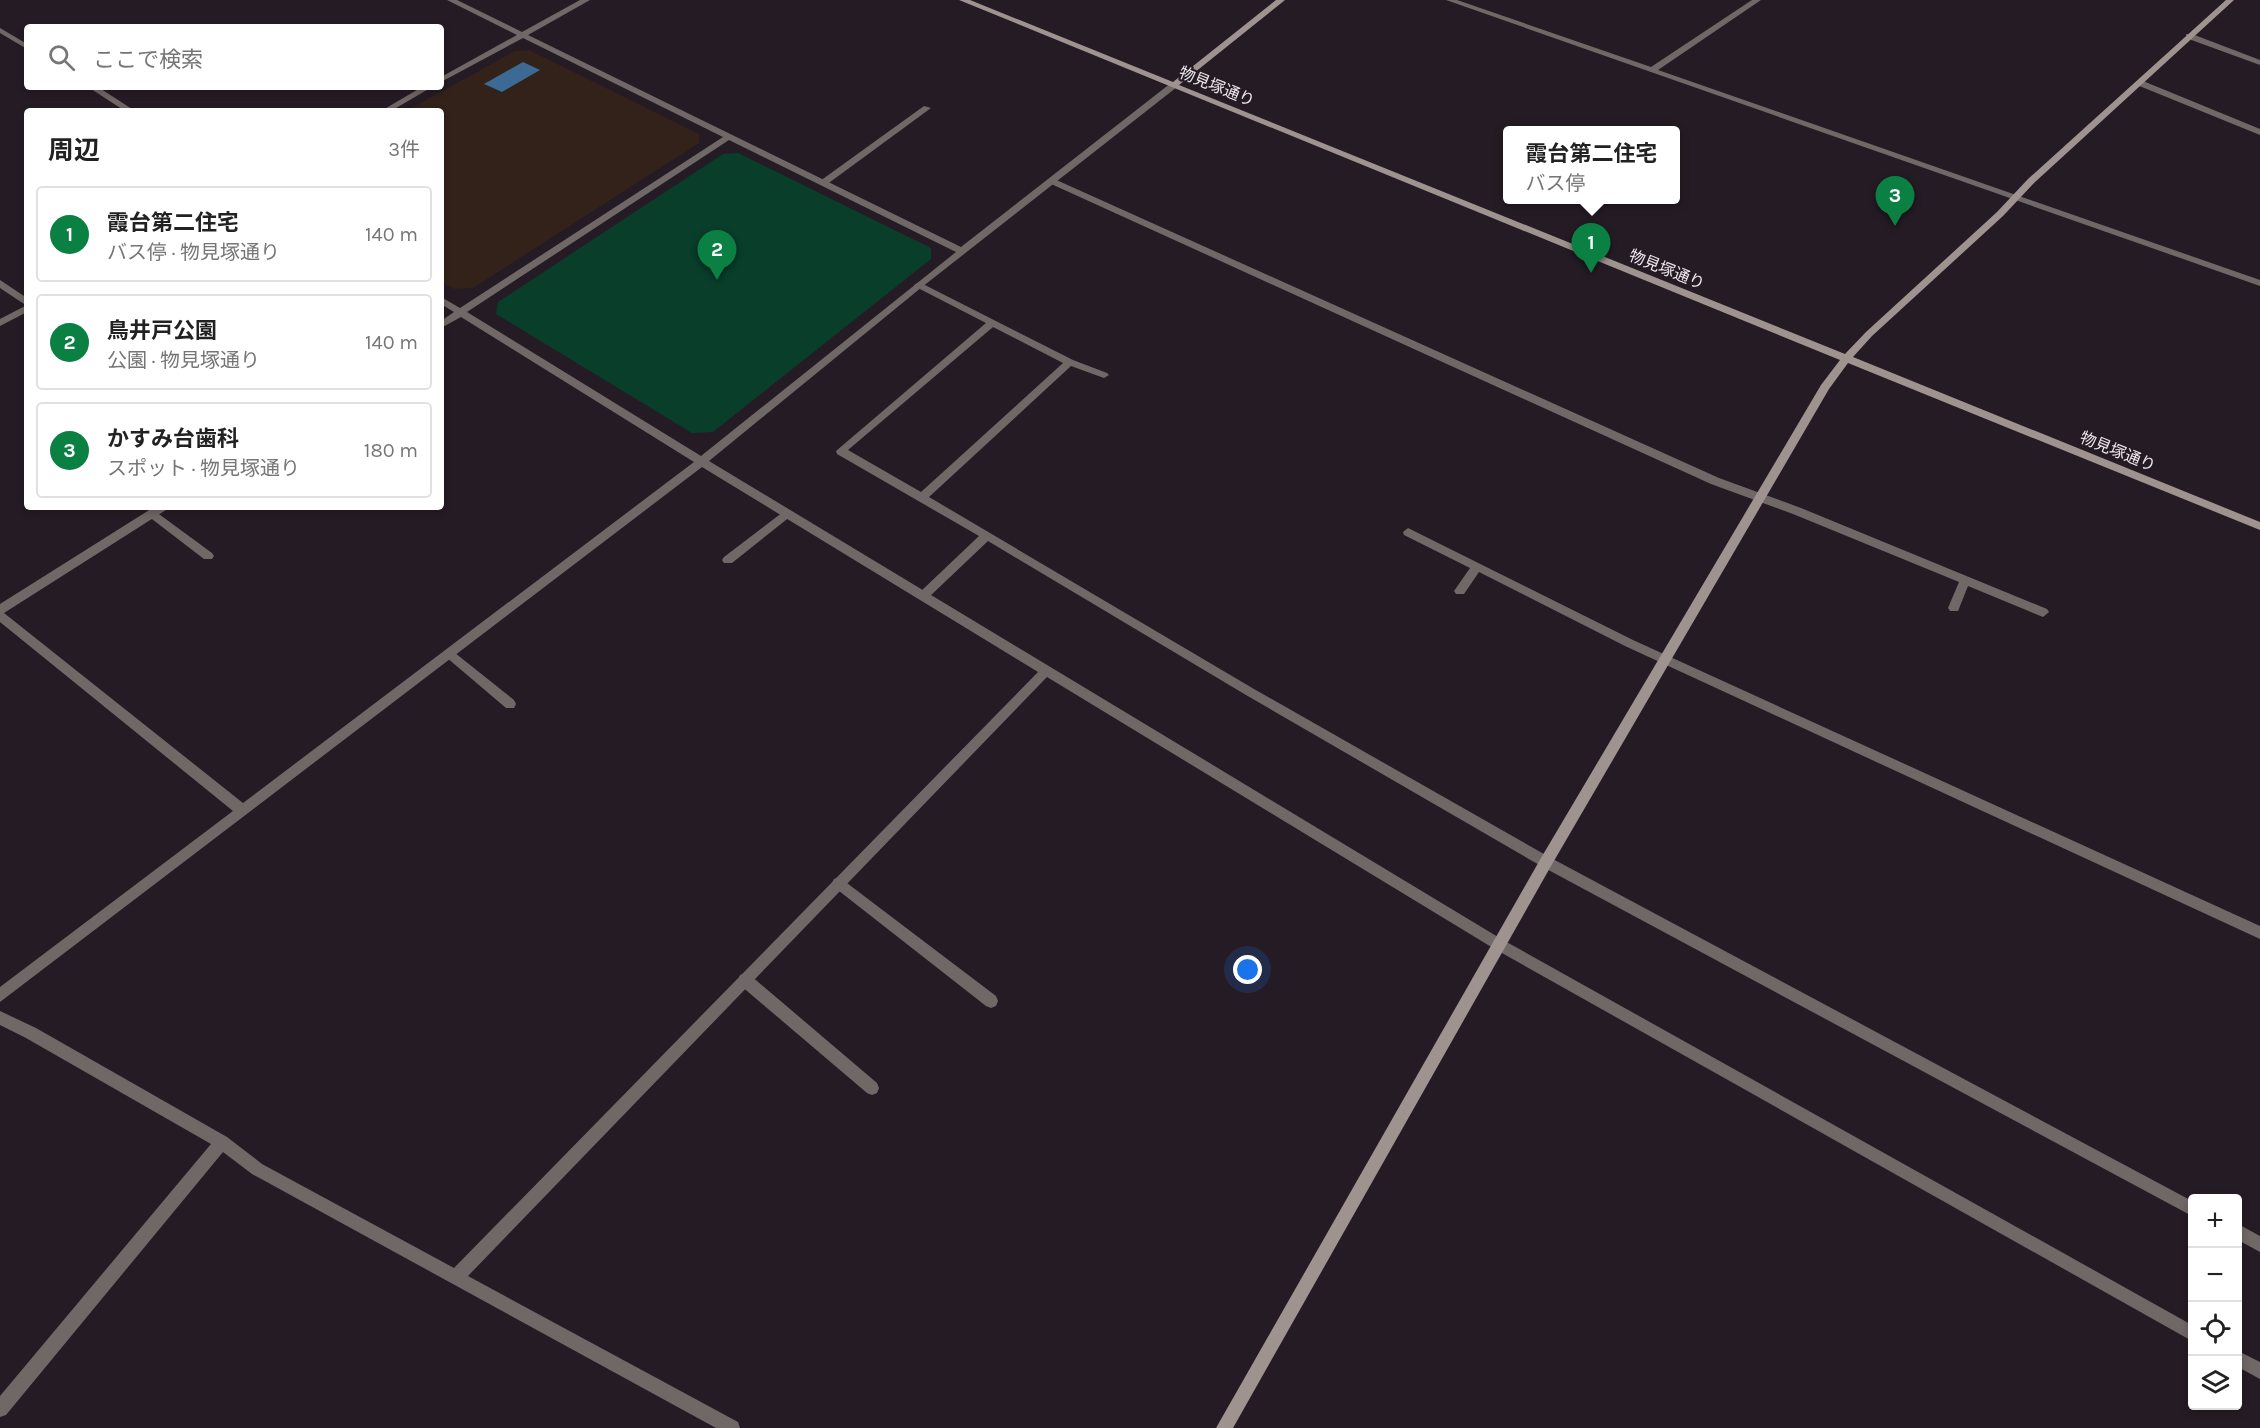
<!DOCTYPE html>
<html lang="ja">
<head>
<meta charset="utf-8">
<style>
	:root { --surface:#fff; --page:#f2f2f2; --text:#222; --muted:#767676; --line:#e0e0e0; --accent:#0b8043 }
	body { margin:0; font-family:Karla,"Noto Sans JP",sans-serif; background:var(--page); color:var(--text) }
	.controls { position:absolute; right:18px; bottom:18px; display:grid; overflow:hidden; border-radius:6px; box-shadow:0 3px 9px #0003 }
	.controls button { width:54px; height:54px; display:grid; place-items:center; padding:0; border:0; border-bottom:2px solid var(--line); background:var(--surface); color:var(--text); font:30px sans-serif }
	.you { position:absolute; left:1248px; top:970px; width:21px; height:21px; margin:-15px; border:4px solid #fff; border-radius:50%; background:#1a73e8; box-shadow:0 0 0 9px #1a73e833 }
	.badge { display:grid; place-items:center; width:39px; height:39px; border-radius:50%; background:var(--accent); color:#fff; font-size:20px; font-weight:700 }
	.pin { position:absolute; translate:-50% -50px; filter:drop-shadow(0 2px 3px #0008) }
	.pin::after { content:''; position:absolute; top:32px; width:21px; height:18px; background:inherit; clip-path:polygon(0 0,100% 0,50% 100%) }
	.popup { position:absolute; left:1503px; top:126px; width:177px; height:78px; box-sizing:border-box; display:grid; place-content:center; border-radius:6px; background:var(--surface); filter:drop-shadow(0 2px 4px #0005); font-size:20px; white-space:nowrap; color:var(--muted) }
	.popup b { font-size:22px; color:var(--text) }
	.popup::after { content:''; position:absolute; left:50%; top:100%; margin-left:-12px; border:12px solid transparent; border-top-color:var(--surface) }
	.list { margin:0; padding:0; list-style:none }
	h2 { display:flex; justify-content:space-between; align-items:center; height:78px; margin:0; padding:0 24px; font-size:26px }
	h2 small { font-size:20px; font-weight:400; color:var(--muted) }
	.list li { display:grid; grid-template-columns:39px 1fr auto; gap:18px; align-items:center; box-sizing:border-box; height:96px; margin:0 12px 12px; padding:0 12px; border:2px solid var(--line); border-radius:6px }
	.list b { display:block; font-size:22px; white-space:nowrap }
	.list p { margin:0; font-size:20px; white-space:nowrap; color:var(--muted) }
	.list em { font-size:20px; font-style:normal; color:var(--muted) }
	.icon { flex:none; width:33px; height:33px; fill:none; stroke:currentColor; stroke-width:2; stroke-linecap:round; stroke-linejoin:round }
	.map { position:relative; flex:none; width:2260px; height:1428px; overflow:hidden }
	.search { position:absolute; background:var(--surface); box-shadow:0 3px 9px #0003; left:24px; top:24px; width:420px; height:66px; display:flex; align-items:center; gap:15px; box-sizing:border-box; padding:0 21px; border-radius:6px; color:var(--muted); font-size:22px }
	.panel { position:absolute; background:var(--surface); box-shadow:0 3px 9px #0003; left:24px; top:108px; width:420px; height:402px; border-radius:6px }
	.map>svg:first-child { display:block }
	.education { fill:#322219 }
	.green { fill:#093e2b }
	.water { fill:#3b6a94 }
	.lines { fill:none; stroke-linecap:round; stroke-linejoin:round }
	.lane { fill:#706867; fill-rule:evenodd }
	.street { fill:#706867; fill-rule:evenodd }
	.secondary { fill:#9f9390; fill-rule:evenodd }
	.labels { text-anchor:middle; stroke-width:4.5; stroke-linejoin:round; paint-order:stroke }
	.far-street-label { font-size:16px; fill:#eee7ed; stroke:#251b24 }
</style>
</head>
<body>
<div class="map">
<svg width="2260" height="1428" viewBox="0 0 2260 1428">
	<rect width="100%" height="100%" fill="#251b24"/>
	<!-- education -->
	<polygon class="education" points="529,50 699,134 699,143 473,288 454,289 441,282 441,111 406,111 515,51"/>
	<!-- green -->
	<polygon class="green" points="738,153 931,248 931,259 713,432 692,433 496,314 498,302 723,154"/>
	<!-- water -->
	<polygon class="water" points="523,62 540,70 502,92 484,84"/>
	<g class="lines">
		<!-- lane -->
		<g class="lane">
			<polygon points="2186,34 2192,34 2260,60 2260,65 2186,38"/>
			<polygon points="2137,81 2143,81 2260,129 2260,135 2137,85"/>
			<polygon points="924,106 931,108 826,185 820,185 820,181"/>
			<polygon points="1052,178 1719,478 1801,508 2047,609 2049,612 2043,617 1968,586 1958,611 1950,611 1948,608 1959,582 1793,514 1711,484 1049,183 1048,181"/>
			<polygon points="0,280 27,298 27,306 0,288"/>
			<path d="M 919,282 L 1073,360 L 1107,373 L 1109,375 L 1104,378 L 1071,366 L 929,497 L 1254,689 L 1551,858 L 2192,1201 L 2192,1216 L 1541,866 L 1246,695 L 988,541 L 928,598 L 920,598 L 918,595 L 920,592 L 979,536 L 837,454 L 836,451 L 986,323 L 916,287 L 914,285 ZM 993,327 L 1063,363 L 921,492 L 848,450 Z"/>
			<polygon points="152,509 212,553 214,556 212,559 204,559 148,516 147,513"/>
			<polygon points="787,509 792,513 791,516 732,563 724,563 722,560 724,557"/>
			<polygon points="1408,528 1633,640 2260,926 2260,939 1625,646 1479,572 1464,594 1456,594 1454,591 1470,568 1404,535 1403,532"/>
			<polygon points="450,649 514,700 516,704 514,708 506,708 446,657 444,654 446,651"/>
			<polygon points="839,877 996,996 998,1001 996,1006 991,1008 986,1006 834,887 832,883 834,879"/>
			<polygon points="745,973 750,975 877,1083 879,1088 877,1093 872,1095 867,1093 740,985 738,980 740,975"/>
			<polygon points="2238,1224 2260,1236 2260,1252 2238,1240"/>
		</g>
		<!-- street -->
		<g class="street">
			<path d="M 447,0 L 457,0 L 522,32 L 580,0 L 590,0 L 528,35 L 961,247 L 1171,83 L 1177,83 L 1177,87 L 922,287 L 709,461 L 1503,940 L 2192,1325 L 2192,1341 L 1493,948 L 1047,677 L 468,1276 L 738,1422 L 740,1428 L 716,1428 L 252,1174 L 223,1152 L 6,1415 L 0,1417 L 0,1396 L 211,1144 L 26,1038 L 0,1025 L 0,1011 L 36,1028 L 227,1137 L 262,1164 L 454,1268 L 1038,672 L 702,467 L 0,1002 L 0,987 L 233,811 L 0,622 L 0,604 L 154,507 L 167,507 L 166,510 L 4,613 L 243,803 L 694,462 L 461,317 L 441,328 L 441,321 L 454,312 L 441,304 L 441,297 L 460,308 L 723,137 L 523,38 L 441,82 L 441,77 L 517,35 ZM 729,140 L 956,252 L 701,456 L 467,312 Z"/>
			<polygon points="1446,0 1457,0 1651,67 1752,0 1761,0 1658,70 2260,280 2260,286"/>
			<polygon points="0,28 27,44 27,49 0,33"/>
			<polygon points="88,87 98,87 135,111 125,111"/>
			<polygon points="422,87 432,87 391,111 381,111"/>
			<polygon points="27,305 27,312 0,326 0,319"/>
			<polygon points="2238,1351 2260,1362 2260,1379 2238,1367"/>
		</g>
		<!-- secondary -->
		<polygon class="secondary" points="959,0 970,0 1173,82 1276,0 1285,0 1179,85 1845,354 1866,332 1997,212 2028,179 2226,0 2234,0 2034,183 2003,216 1872,336 1853,357 2260,522 2260,530 1848,363 1829,389 1551,866 1233,1428 1216,1428 1541,858 1821,385 1840,360"/>
	</g>
	<g class="labels">
		<!-- far-street labels -->
		<g class="far-street-label">
			<text transform="translate(1217 86) rotate(22)" y="6">物見塚通り</text>
			<text transform="translate(1667 269) rotate(22)" y="6">物見塚通り</text>
			<text transform="translate(2118 451) rotate(22)" y="6">物見塚通り</text>
		</g>
	</g>
</svg>
<div class="controls">
<button>+</button>
<button>−</button>
<button><svg class="icon" aria-label="locate" viewBox="0 0 24 24"><circle cx="12" cy="12" r="6"/><path d="M12 2v4M12 18v4M2 12h4M18 12h4"/></svg></button>
<button><svg class="icon" aria-label="layers" viewBox="0 0 24 24"><path d="M12 4l9 5-9 5-9-5zM3 14l9 5 9-5"/></svg></button>
</div>
<div class="you"></div>
<div class="pin badge" style="left:1591px;top:273px">1</div>
<div class="popup"><b>霞台第二住宅</b>バス停</div>
<div class="pin badge" style="left:717px;top:280px">2</div>
<div class="pin badge" style="left:1895px;top:226px">3</div>
<div class="search"><svg class="icon" aria-label="search" viewBox="0 0 24 24"><circle cx="10" cy="10" r="6"/><path d="M15 15l6 6"/></svg>ここで検索</div>
<section class="panel">
<h2>周辺<small>3件</small></h2>
<ul class="list">
<li><span class="badge">1</span><div><b>霞台第二住宅</b><p>バス停 · 物見塚通り</p></div><em>140 m</em></li>
<li><span class="badge">2</span><div><b>鳥井戸公園</b><p>公園 · 物見塚通り</p></div><em>140 m</em></li>
<li><span class="badge">3</span><div><b>かすみ台歯科</b><p>スポット · 物見塚通り</p></div><em>180 m</em></li>
</ul>
</section>
</div>
</body>
</html>
